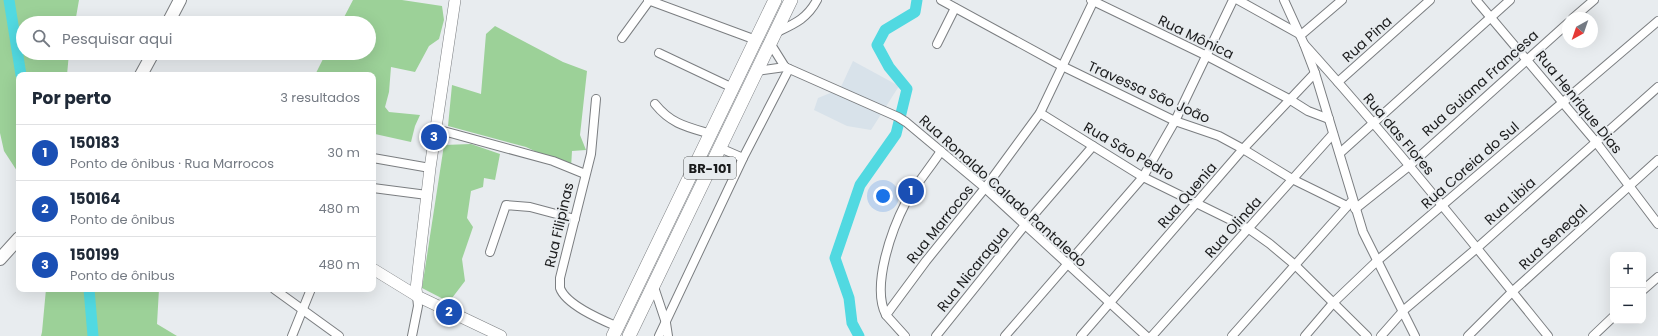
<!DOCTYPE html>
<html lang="pt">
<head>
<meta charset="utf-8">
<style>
	:root { --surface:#fff; --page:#f6f6f7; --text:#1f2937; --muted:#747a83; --line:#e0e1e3; --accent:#0f766e }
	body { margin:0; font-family:Poppins,sans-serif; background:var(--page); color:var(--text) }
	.controls { position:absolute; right:12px; bottom:12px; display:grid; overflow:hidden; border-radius:8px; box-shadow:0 4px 16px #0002 }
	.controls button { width:36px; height:36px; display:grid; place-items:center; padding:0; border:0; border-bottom:1px solid var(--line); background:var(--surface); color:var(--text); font:20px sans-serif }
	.compass { position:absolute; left:1562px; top:12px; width:36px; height:36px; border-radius:50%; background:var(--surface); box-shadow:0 4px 16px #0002; rotate:220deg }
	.you { position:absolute; left:883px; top:196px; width:14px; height:14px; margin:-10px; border:3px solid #fff; border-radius:50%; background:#1a73e8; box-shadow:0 0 0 6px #1a73e833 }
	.badge { display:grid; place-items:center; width:26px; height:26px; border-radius:50%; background:var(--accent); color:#fff; font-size:13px; font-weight:700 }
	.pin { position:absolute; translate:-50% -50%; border:2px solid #fff; box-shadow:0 1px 4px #0006 }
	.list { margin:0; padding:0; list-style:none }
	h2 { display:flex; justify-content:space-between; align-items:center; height:52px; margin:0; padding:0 16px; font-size:17px }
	h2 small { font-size:13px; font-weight:400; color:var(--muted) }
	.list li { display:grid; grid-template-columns:26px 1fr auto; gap:12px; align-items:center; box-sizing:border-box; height:56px; padding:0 16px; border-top:1px solid var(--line) }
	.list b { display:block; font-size:15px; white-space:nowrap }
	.list p { margin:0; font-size:13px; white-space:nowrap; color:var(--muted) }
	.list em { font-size:13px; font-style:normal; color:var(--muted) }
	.icon { flex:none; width:22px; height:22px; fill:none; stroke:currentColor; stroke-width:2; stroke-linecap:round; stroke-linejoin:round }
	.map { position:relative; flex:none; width:1658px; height:336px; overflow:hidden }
	.search { position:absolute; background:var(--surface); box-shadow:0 4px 16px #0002; left:16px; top:16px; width:360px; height:44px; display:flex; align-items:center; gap:10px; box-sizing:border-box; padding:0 14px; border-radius:22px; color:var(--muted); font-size:15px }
	.panel { position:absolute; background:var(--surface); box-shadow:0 4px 16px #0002; left:16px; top:72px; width:360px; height:220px; border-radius:8px }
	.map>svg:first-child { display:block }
	.built { fill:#d8e2ea }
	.green { fill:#9cd198 }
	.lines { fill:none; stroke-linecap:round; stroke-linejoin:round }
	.river { stroke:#51d9e1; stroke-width:11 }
	.minor-casing { stroke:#7b7e81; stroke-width:10 }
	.secondary-casing { stroke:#7b7e81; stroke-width:12 }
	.primary-casing { stroke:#7b7e81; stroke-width:14 }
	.trunk-casing { stroke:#7b7e81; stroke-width:14 }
	.minor { stroke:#fff; stroke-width:8 }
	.secondary { stroke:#fff; stroke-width:11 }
	.primary { stroke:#fff; stroke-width:12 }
	.trunk { stroke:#fff; stroke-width:13 }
	.labels { text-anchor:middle; stroke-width:4; stroke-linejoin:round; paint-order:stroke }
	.shield { fill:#e8ecef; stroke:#585a5b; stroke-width:1 }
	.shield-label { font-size:13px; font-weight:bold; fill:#1a1b1c }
	.street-label { font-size:14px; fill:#1a1b1c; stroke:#e8ecef }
</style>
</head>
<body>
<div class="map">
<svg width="1658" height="336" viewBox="0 0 1658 336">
	<rect width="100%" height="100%" fill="#e8ecef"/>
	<!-- built -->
	<polygon class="built" points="853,61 899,86 871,130 847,126 814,110 818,98 840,89"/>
	<!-- green -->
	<g class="green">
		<polygon points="0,0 79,0 75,23 23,23 23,53 69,53 67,75 19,75 19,174 4,151 0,133"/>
		<polygon points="353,0 402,0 442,6 444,20 439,39 429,46 415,72 391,67 389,92 385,107 389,112 420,115 415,126 411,142 375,134 373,124 373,75 315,75 326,53 369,53 369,23 341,23"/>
		<polygon points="495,26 563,62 587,71 580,135 586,150 572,151 571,168 526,147 448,126 452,85 481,94 486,34"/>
		<polygon points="471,144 500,154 495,180 484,178 483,187 471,191 467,218 473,227 462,259 465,281 449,302 422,288 444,145"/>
		<polygon points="46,289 159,289 157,324 177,336 41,336 42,332"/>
	</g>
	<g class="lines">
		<!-- river -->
		<g class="river">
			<polyline points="9,0 21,75"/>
			<polyline points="89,289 93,336"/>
			<polyline points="859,336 852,323 849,298 835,258 860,185 896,134 907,89 889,67 877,45 885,30 915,12 917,0"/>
		</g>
		<!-- minor casing -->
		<g class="minor-casing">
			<g id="minor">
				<polyline points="648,0 756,40"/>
				<polyline points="941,0 1062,66 1175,121 1219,136 1243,149 1292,179 1347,206"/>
				<polyline points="1091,0 1205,55 1289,99 1308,111 1329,119"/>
				<polyline points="1238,0 1301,35 1342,0"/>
				<polyline points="1284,0 1304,44 1315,73 1363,232 1415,336"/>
				<polyline points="1476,0 1596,142 1658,224"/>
				<polyline points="1573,18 1594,0"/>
				<path d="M 775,33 C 794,24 807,19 817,0"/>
				<polyline points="622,38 649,1"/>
				<polyline points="770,43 785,67"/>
				<polyline points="937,44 955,8"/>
				<path d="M 1304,44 C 1389,138 1468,237 1548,336"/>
				<polyline points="659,53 733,88"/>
				<polyline points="785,67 898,117 906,122 985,188 1146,336"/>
				<polyline points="757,71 785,67"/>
				<polyline points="1338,82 1430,0"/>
				<path d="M 596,99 L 591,154 L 560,278 C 560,281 560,285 560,288 C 566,305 602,320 618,327"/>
				<path d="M 655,104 C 671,124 687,127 711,134"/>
				<polyline points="1040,113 1143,177 1249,229 1270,244 1295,265 1367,336"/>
				<polyline points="436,129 553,161 585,174"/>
				<polyline points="720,148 743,158"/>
				<polyline points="1340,153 1510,0"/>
				<polyline points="373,158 430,168"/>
				<polyline points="373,188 427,195"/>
				<polyline points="1355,209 1409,166 1568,23"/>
				<polyline points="490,252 506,205 530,207 575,219"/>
				<polyline points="654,287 666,323 668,336"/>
				<polyline points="274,289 339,336"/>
				<polyline points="1643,290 1658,277"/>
				<path d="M 886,315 C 871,286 892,229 906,202 C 916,184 930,168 941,151"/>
				<polyline points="292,336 311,289"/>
				<polyline points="412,336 418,306 417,296"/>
				<polyline points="659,336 743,158 789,69"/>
				<polyline points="905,336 886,315 926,261 985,188 1040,113 1094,0"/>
				<polyline points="936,336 1025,225 1093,146"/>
				<polyline points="1005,336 1143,177 1175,121 1233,0"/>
				<polyline points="1081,336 1243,149 1315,73"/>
				<polyline points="1152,336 1333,134"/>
				<polyline points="1232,336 1351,202"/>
				<polyline points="1305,336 1334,302 1377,261 1658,21"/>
				<polyline points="1381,336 1404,310 1477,248 1658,87"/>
				<polyline points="1468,336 1512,292 1658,160"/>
				<polyline points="1593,336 1613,317"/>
			</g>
		</g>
		<!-- secondary casing -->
		<g class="secondary-casing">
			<g id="secondary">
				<polyline points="373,269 417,296 501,336"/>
				<polyline points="417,296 416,289 430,168 455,0"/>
			</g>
		</g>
		<!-- primary casing -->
		<g class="primary-casing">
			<g id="primary">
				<polyline points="168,23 180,0"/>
				<polyline points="141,75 153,53"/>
				<polyline points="0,259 19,238"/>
			</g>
		</g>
		<!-- trunk casing -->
		<g class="trunk-casing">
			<g id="trunk">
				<polyline points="613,336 775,0"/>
				<polyline points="629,336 791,0"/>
			</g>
		</g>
		<!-- minor -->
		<use href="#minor" class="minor"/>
		<!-- secondary -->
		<use href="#secondary" class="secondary"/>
		<!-- primary -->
		<use href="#primary" class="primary"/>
		<!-- trunk -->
		<use href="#trunk" class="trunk"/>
	</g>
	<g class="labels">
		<!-- shield labels -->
		<rect class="shield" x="684" y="157" width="52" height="22" rx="3"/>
		<g class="shield-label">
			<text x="710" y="173">BR-101</text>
		</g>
		<!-- street labels -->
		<g class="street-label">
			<text transform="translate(1196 37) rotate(26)" y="5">Rua Mônica</text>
			<text transform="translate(1367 39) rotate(-42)" y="5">Rua Pina</text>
			<text transform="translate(1480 83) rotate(-42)" y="5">Rua Guiana Francesa</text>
			<text transform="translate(1149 92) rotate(24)" y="5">Travessa São João</text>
			<text transform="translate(1579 102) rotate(51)" y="5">Rua Henrique Dias</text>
			<text transform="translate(1399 134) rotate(50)" y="5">Rua das Flores</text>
			<text transform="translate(1129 151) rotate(30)" y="5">Rua São Pedro</text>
			<text transform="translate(1470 165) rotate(-41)" y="5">Rua Coreia do Sul</text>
			<text transform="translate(1003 191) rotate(42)" y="5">Rua Ronaldo Calado Pantaleao</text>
			<text transform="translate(1187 195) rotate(-49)" y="5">Rua Quenia</text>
			<text transform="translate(1510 201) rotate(-42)" y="5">Rua Libia</text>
			<text transform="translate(940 224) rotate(-51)" y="5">Rua Marrocos</text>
			<text transform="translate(559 225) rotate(-77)" y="5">Rua Filipinas</text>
			<text transform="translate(1233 227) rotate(-48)" y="5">Rua Olinda</text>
			<text transform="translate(1553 237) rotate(-43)" y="5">Rua Senegal</text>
			<text transform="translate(973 269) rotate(-51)" y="5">Rua Nicaragua</text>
		</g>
	</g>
</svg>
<div class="controls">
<button>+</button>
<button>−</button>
</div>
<svg class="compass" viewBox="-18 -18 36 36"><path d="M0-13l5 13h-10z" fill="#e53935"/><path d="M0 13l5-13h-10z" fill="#747a83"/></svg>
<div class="you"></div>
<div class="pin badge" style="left:911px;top:191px;background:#1a4fb4">1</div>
<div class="pin badge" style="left:449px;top:312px;background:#1a4fb4">2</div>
<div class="pin badge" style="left:434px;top:137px;background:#1a4fb4">3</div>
<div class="search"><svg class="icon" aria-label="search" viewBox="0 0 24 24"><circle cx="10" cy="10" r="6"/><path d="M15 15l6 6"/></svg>Pesquisar aqui</div>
<section class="panel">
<h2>Por perto<small>3 resultados</small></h2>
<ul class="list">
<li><span class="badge" style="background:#1a4fb4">1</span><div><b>150183</b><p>Ponto de ônibus · Rua Marrocos</p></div><em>30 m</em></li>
<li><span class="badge" style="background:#1a4fb4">2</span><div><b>150164</b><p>Ponto de ônibus</p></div><em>480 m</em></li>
<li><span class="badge" style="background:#1a4fb4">3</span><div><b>150199</b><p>Ponto de ônibus</p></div><em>480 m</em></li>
</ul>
</section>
</div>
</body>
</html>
